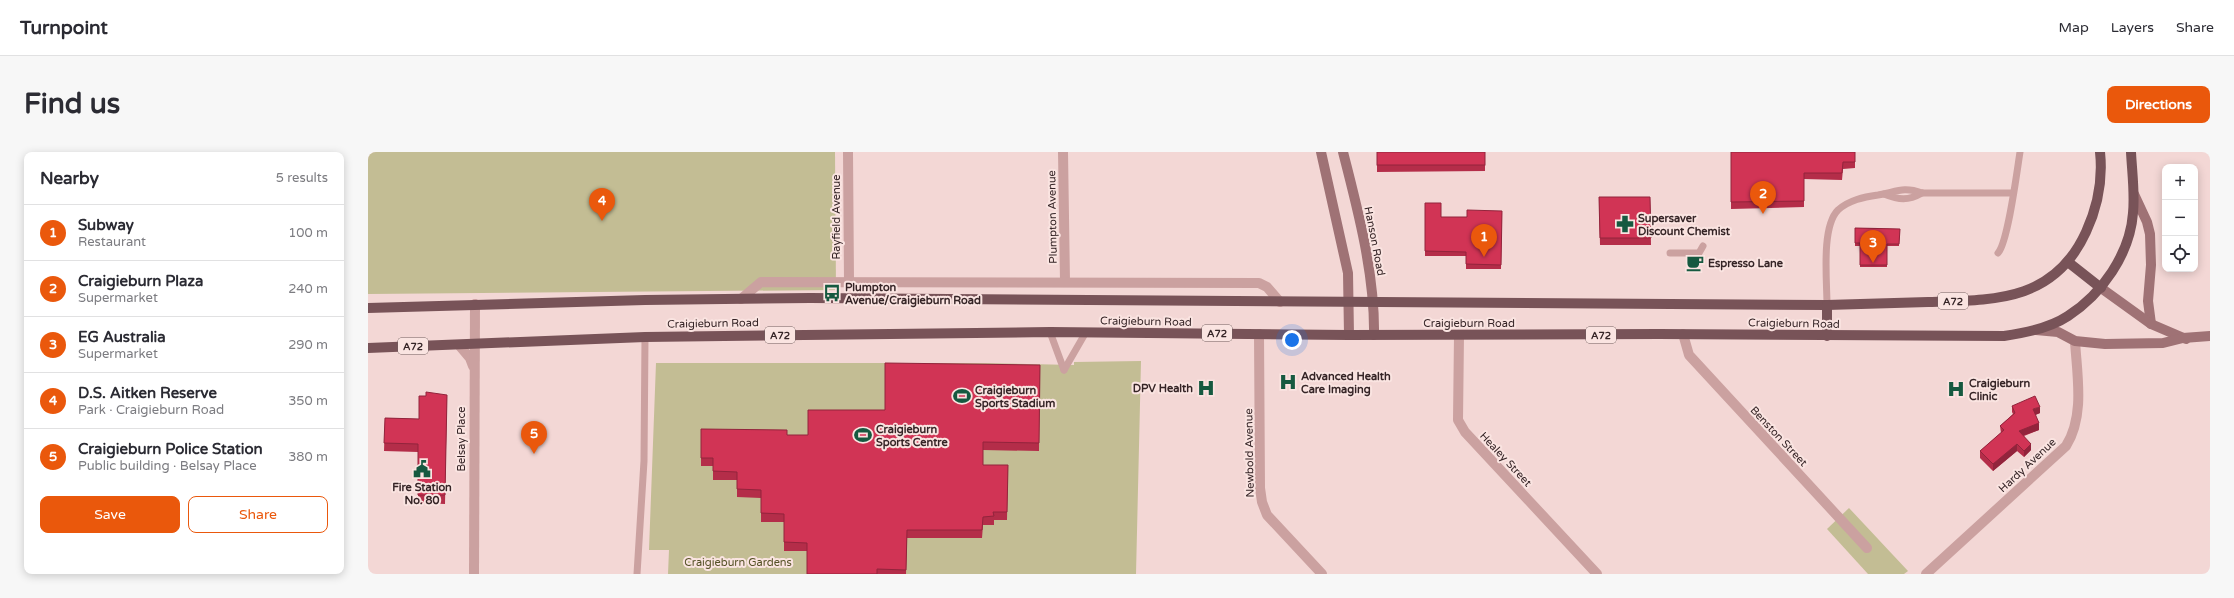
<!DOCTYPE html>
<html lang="en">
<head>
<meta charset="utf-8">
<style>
	:root { --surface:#fff; --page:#f7f7f7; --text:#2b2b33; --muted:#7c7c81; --line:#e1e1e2; --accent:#ea580c }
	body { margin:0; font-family:"Varela Round",sans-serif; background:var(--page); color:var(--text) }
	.controls { position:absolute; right:12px; top:12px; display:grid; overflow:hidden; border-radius:8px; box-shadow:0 2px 10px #0003 }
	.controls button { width:36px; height:36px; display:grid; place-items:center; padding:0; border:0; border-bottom:1px solid var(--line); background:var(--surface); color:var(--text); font:20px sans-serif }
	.you { position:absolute; left:924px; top:188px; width:14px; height:14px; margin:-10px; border:3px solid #fff; border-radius:50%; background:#1a73e8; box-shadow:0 0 0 6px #1a73e833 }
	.badge { display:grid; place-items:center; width:26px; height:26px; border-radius:50%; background:var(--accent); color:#fff; font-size:13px; font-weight:700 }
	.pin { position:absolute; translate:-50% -33px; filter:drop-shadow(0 1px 2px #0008) }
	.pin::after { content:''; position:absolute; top:21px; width:14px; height:12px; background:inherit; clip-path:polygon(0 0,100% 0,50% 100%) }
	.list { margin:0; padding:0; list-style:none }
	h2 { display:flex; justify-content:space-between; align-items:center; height:52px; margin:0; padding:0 16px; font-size:17px }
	h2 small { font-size:13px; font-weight:400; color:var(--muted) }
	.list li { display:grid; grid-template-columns:26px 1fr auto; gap:12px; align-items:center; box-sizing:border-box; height:56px; padding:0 16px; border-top:1px solid var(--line) }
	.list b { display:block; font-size:15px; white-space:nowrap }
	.list p { margin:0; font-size:13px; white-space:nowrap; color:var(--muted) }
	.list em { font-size:13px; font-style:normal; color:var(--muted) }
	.actions { display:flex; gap:8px; padding:12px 16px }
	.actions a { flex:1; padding:9px 0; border:1px solid var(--accent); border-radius:8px; text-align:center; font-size:14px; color:var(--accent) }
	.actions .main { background:var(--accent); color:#fff }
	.icon { flex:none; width:22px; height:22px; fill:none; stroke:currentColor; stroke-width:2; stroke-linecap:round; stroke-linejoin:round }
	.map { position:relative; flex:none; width:1842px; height:422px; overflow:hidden; border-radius:8px }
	header { display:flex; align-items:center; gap:24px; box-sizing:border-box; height:56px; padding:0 20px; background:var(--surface); border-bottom:1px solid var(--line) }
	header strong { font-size:19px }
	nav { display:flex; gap:22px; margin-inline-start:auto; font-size:14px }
	.intro { display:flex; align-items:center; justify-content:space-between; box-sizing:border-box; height:96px; padding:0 24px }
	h1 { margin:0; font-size:28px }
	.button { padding:10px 18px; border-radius:8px; background:var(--accent); color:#fff; font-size:14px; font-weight:700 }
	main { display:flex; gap:24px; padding:0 24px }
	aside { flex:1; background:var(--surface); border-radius:8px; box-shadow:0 2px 10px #0003 }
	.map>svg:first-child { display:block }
	.green { fill:#c3bd94 }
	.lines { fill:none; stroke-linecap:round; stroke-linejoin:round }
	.lane { stroke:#cba1a0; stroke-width:7 }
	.street { stroke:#cba1a0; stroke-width:10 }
	.secondary { stroke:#9f7275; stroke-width:10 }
	.primary { stroke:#785358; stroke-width:10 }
	.wall { fill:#b42d49 }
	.shaded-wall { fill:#92243c }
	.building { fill:#d13455; stroke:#92243c }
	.labels { text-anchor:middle; stroke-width:4; stroke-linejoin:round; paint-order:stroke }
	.shield { fill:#fae4e1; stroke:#705e5e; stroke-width:1 }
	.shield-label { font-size:10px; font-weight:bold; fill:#352426 }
	.street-label { font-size:11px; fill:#352426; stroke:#fae4e1 }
	.poi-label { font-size:11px; font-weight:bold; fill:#352426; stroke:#fae4e1; text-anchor:start }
	.park-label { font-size:11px; fill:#555126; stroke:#fae4e1 }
</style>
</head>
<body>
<header>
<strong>Turnpoint</strong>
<nav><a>Map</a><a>Layers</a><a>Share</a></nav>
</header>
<div class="intro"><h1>Find us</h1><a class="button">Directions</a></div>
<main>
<aside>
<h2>Nearby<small>5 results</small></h2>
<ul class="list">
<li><span class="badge">1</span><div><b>Subway</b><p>Restaurant</p></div><em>100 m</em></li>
<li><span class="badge">2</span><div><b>Craigieburn Plaza</b><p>Supermarket</p></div><em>240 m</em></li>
<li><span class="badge">3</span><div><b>EG Australia</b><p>Supermarket</p></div><em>290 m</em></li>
<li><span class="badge">4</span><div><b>D.S. Aitken Reserve</b><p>Park · Craigieburn Road</p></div><em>350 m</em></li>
<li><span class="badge">5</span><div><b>Craigieburn Police Station</b><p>Public building · Belsay Place</p></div><em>380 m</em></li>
</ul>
<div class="actions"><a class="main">Save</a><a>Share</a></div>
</aside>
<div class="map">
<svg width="1842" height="422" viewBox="0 0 1842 422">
	<rect width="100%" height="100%" fill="#f3d7d5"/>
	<!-- green -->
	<g class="green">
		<polygon points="0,0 467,0 468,138 0,142"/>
		<polygon points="773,209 768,422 300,422 301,398 281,398 288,211 617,211 706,213 706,210"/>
		<polygon points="1481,356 1540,419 1536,422 1500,422 1459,377"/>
	</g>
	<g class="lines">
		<!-- lane -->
		<g class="lane">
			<path d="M 1516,42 C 1531,48 1540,49 1554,41"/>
			<polyline points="1302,101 1331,101 1335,94"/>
			<path d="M 1630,101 C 1640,90 1649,19 1652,0"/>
			<path d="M 1459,153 C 1459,129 1453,75 1470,58 C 1481,48 1496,45 1510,43 C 1528,40 1535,34 1554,41 L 1644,41"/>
			<polyline points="682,180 696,218"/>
			<polyline points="696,218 718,180"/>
			<polyline points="269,422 276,309 277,185"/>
		</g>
		<!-- street -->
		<g class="street">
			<polyline points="480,0 481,129"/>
			<polyline points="695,0 697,129"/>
			<polyline points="373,147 393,130 891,131 899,135 912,150"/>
			<polyline points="891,182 892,336 894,350 899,363 954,422"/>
			<polyline points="1315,182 1321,203 1499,396"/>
			<polyline points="1091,183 1090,268 1097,280 1229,422"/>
			<polyline points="91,193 102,206 105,214"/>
			<polyline points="106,422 107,152"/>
			<path d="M 1558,422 L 1698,294 C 1717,264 1709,223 1707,189"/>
		</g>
		<!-- secondary -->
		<g class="secondary">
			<polyline points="953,0 980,121 981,183"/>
			<path d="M 975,0 C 990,58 1007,123 1006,183"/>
			<polyline points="1766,42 1779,70 1782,82 1783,113 1780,149 1783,172"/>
			<polyline points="1733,136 1783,172 1818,187"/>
			<polyline points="1668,178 1690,180 1707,189 1737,192 1795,191 1815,186 1842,184"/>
		</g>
		<!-- primary -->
		<g class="primary">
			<polyline points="1700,110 1733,136"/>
			<path d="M 0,156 L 277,148 L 442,146 L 1459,153 C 1493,152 1526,151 1560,150 C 1626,148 1686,150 1718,80 C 1730,54 1735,28 1732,0"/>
			<polyline points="1459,184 1459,153"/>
			<path d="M 0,196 L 277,185 L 682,180 L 981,183 L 1291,182 L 1636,184 C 1658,181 1682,176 1700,164 C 1734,142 1762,102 1765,61 C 1767,41 1764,20 1763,0"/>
		</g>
	</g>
	<!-- wall -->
	<g class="wall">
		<polygon points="1009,0 1117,0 1117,19 1009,20"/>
		<polygon points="1363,0 1487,0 1487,16 1475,17 1474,28 1436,27 1436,55 1363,57"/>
		<polygon points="1231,45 1282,45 1283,93 1232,93"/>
		<polygon points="1057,51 1073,65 1099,65 1134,59 1133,117 1098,117 1098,104 1057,104"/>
		<polygon points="1487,76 1532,77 1531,94 1519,94 1519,115 1492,115 1492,94 1487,94"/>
		<polygon points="672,213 671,299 615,298 615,313 640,313 639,368 626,368 626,373 615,373 614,386 539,386 538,422 439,422 439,399 416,399 416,370 393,370 393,346 369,345 369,328 345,328 345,314 333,314 333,277 419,283 440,283 517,258"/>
		<polygon points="79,243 77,352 50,351 50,300 16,299 17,266 51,267"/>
		<polygon points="1644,254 1672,261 1667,263 1671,278 1656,284 1663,298 1656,305 1649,299 1625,319 1612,306 1612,299 1633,281 1632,274 1645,262 1644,260"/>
	</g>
	<!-- shaded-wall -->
	<g class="shaded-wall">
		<polygon points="1672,255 1672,261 1665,264 1665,257"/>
		<polygon points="1671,271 1671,278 1651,285 1651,279"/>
		<polygon points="1649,292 1649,299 1625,319 1625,312"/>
		<polygon points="1663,292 1663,298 1656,305 1656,299"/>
	</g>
	<!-- building -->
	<g class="building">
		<rect x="1009" y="0" width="108" height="13"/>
		<polygon points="1363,0 1487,0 1487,10 1475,10 1474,21 1436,21 1436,49 1363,50"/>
		<polygon points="1231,45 1282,45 1283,86 1232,86"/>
		<polygon points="1057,51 1073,51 1073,65 1099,65 1099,58 1134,59 1133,113 1098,112 1098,100 1057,99"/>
		<polygon points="1487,76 1532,77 1531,92 1519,92 1519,113 1492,113 1492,91 1487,91"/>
		<polygon points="517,211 672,213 671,291 615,290 615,313 640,313 639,360 625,360 626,364 615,365 614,378 539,378 538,418 509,417 509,422 439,422 439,391 416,390 416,362 393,361 393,338 369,337 369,320 345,319 345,306 333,306 333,277 419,278 419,283 440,283 440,258 517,258"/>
		<polygon points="58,240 79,243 77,343 50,343 50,292 16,291 17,266 51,267 51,244 58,244"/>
		<polygon points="1667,244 1672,255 1665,257 1671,271 1651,279 1663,292 1656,299 1649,292 1625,312 1612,299 1636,278 1632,274 1647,261 1644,254"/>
	</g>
	<!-- icons -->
	<defs>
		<g id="pharmacy-bare" transform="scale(1.38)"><path d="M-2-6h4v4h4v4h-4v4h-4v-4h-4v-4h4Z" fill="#165940" stroke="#fae4e1" stroke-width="2.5" paint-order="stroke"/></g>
		<g id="cafe-bare" transform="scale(1.38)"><path d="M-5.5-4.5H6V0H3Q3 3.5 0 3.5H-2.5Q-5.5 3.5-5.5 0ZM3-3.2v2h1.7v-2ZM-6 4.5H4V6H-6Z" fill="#165940" stroke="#fae4e1" stroke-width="2.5" paint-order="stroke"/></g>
		<g id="bus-bare" transform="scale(1.38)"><path d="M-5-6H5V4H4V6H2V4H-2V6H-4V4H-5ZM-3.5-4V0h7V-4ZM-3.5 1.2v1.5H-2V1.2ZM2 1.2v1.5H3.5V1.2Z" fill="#165940" stroke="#fae4e1" stroke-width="2.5" paint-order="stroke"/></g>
		<g id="hospital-bare" transform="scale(1.38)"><path d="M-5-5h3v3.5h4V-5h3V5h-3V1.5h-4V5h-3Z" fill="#165940" stroke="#fae4e1" stroke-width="2.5" paint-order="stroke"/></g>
		<g id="stadium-bare" transform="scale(1.38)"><path d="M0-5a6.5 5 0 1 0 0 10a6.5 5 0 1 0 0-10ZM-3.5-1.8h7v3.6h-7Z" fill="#165940" stroke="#fae4e1" stroke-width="2.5" paint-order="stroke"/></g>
		<g id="civic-bare" transform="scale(1.38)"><path d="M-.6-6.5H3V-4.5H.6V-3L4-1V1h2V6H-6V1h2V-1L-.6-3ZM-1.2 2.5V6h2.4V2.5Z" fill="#165940" stroke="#fae4e1" stroke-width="2.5" paint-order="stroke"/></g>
	</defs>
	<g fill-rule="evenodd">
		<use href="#pharmacy-bare" x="1257" y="72"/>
		<use href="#cafe-bare" x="1327" y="111"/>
		<use href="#bus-bare" x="464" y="141"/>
		<use href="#hospital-bare" x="920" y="230"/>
		<use href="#hospital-bare" x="838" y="236"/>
		<use href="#hospital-bare" x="1588" y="237"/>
		<use href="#stadium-bare" x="594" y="244"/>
		<use href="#stadium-bare" x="495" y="283"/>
		<use href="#civic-bare" x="54" y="317"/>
	</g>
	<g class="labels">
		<!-- shield labels -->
		<g class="shield">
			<rect x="1570" y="141" width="30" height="16" rx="3"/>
			<rect x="834" y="173" width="30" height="16" rx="3"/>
			<rect x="397" y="175" width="30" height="16" rx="3"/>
			<rect x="1218" y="175" width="30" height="16" rx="3"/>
			<rect x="30" y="186" width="30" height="16" rx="3"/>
		</g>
		<g class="shield-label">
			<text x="1585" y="153">A72</text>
			<text x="849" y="185">A72</text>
			<text x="412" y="187">A72</text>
			<text x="1233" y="187">A72</text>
			<text x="45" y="198">A72</text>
		</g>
		<!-- street labels -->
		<g class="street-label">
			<text transform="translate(468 65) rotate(-90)" y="4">Rayfield Avenue</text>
			<text transform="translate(684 65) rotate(-91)" y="4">Plumpton Avenue</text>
			<text transform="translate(1007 89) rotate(79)" y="4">Hanson Road</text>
			<text transform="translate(778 169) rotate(1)" y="4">Craigieburn Road</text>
			<text transform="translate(345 171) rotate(-1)" y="4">Craigieburn Road</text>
			<text x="1101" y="175">Craigieburn Road</text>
			<text transform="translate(1426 171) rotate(1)" y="4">Craigieburn Road</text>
			<text transform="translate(1411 284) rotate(47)" y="4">Benston Street</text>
			<text transform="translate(93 287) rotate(-90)" y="4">Belsay Place</text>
			<text transform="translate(881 301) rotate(-91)" y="4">Newbold Avenue</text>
			<text transform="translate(1138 307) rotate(47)" y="4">Healey Street</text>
			<text transform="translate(1659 313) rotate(-43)" y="4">Hardy Avenue</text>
		</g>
		<!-- poi labels -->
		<g class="poi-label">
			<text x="1270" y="70">Supersaver<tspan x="1270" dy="13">Discount Chemist</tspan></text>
			<text x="1340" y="115">Espresso Lane</text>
			<text x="477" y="139">Plumpton<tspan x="477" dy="13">Avenue/Craigieburn Road</tspan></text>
			<text x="933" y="228">Advanced Health<tspan x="933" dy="13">Care Imaging</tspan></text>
			<text x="1601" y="235">Craigieburn<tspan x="1601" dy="13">Clinic</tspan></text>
			<text x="825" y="240" text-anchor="end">DPV Health</text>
			<text x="607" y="242">Craigieburn<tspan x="607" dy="13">Sports Stadium</tspan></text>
			<text x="508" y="281">Craigieburn<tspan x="508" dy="13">Sports Centre</tspan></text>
			<text x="54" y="339" text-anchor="middle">Fire Station<tspan x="54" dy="13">No. 80</tspan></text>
		</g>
		<!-- park labels -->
		<g class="park-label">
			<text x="370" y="414">Craigieburn Gardens</text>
		</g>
	</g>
</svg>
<div class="controls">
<button>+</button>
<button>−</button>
<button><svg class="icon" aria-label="locate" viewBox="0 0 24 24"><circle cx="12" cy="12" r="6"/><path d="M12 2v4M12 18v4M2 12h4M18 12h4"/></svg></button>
</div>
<div class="you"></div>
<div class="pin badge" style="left:1116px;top:105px">1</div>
<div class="pin badge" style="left:1395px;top:62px">2</div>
<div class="pin badge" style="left:1505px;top:111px">3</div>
<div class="pin badge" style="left:234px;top:69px">4</div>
<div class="pin badge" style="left:166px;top:302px">5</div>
</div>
</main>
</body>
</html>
